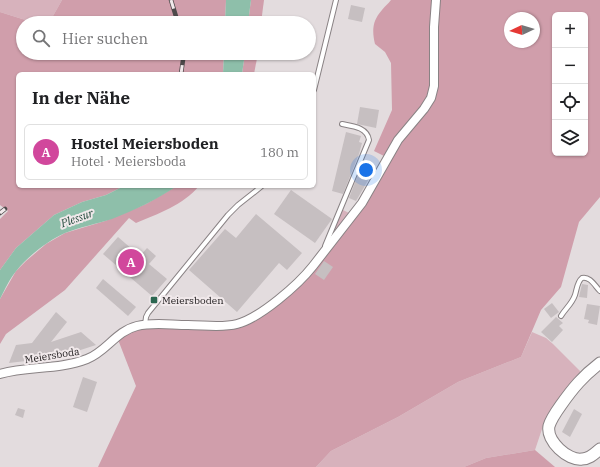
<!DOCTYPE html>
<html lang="de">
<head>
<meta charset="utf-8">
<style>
	:root { --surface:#fff; --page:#f2f2f2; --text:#202124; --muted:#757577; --line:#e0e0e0; --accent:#2c6751 }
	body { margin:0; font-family:"IBM Plex Serif",serif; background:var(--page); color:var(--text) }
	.controls { position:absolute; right:12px; top:12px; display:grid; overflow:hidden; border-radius:6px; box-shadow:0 1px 3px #0004 }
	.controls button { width:36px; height:36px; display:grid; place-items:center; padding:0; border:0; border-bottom:1px solid var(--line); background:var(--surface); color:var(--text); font:20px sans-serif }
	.compass { position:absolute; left:504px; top:12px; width:36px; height:36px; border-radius:50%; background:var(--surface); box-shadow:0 1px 3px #0004; rotate:266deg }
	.you { position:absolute; left:366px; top:170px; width:14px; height:14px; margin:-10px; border:3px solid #fff; border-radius:50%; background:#1a73e8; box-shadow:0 0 0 6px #1a73e833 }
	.badge { display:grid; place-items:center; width:26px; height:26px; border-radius:50%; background:var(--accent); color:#fff; font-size:13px; font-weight:700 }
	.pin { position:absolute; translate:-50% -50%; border:2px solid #fff; box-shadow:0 1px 4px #0006 }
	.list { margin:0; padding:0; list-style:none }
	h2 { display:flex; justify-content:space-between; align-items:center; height:52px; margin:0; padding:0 16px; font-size:17px }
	h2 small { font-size:13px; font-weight:400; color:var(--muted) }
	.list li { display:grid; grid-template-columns:26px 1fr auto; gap:12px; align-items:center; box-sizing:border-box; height:56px; margin:0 8px 8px; padding:0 8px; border:1px solid var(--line); border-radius:6px }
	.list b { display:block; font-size:15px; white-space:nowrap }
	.list p { margin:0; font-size:13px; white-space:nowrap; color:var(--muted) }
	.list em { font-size:13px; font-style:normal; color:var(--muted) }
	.icon { flex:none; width:22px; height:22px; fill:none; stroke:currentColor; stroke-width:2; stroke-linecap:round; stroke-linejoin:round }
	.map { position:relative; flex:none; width:600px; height:467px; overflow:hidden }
	.search { position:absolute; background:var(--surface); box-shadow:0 1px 3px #0004; left:16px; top:16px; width:300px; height:44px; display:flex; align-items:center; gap:10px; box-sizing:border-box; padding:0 14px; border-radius:22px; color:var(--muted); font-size:15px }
	.panel { position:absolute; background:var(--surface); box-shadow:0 1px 3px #0004; left:16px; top:72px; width:300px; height:116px; border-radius:6px }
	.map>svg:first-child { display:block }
	.green { fill:#d7b2bc }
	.forest { fill:#d09eab; fill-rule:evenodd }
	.water { fill:#8ebfaa }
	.building { fill:#c6bfc1 }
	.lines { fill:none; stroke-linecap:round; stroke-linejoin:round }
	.lane-casing { stroke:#898284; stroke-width:6 }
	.street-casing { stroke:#898284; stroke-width:10 }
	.secondary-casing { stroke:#898284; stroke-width:13 }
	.lane { stroke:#fff; stroke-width:4 }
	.street { stroke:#fff; stroke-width:8 }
	.secondary { stroke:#fff; stroke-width:11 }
	.rail-casing { stroke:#4e4a4b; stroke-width:4.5 }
	.rail { stroke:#f1e9eb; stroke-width:3; stroke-dasharray:9; stroke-linecap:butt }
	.poi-dot { fill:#2c6751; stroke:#f1e9eb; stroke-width:1.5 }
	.labels { text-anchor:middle; stroke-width:4; stroke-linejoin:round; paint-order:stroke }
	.poi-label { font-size:10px; fill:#191617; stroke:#f1e9eb; text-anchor:start }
	.street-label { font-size:10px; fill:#191617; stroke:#f1e9eb }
	.water-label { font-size:11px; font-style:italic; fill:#143e2f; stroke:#f1e9eb }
</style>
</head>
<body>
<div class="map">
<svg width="600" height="467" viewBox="0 0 600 467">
	<rect width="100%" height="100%" fill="#e3dcde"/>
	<!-- green -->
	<g class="green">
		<polygon points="0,0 62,0 49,23 35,23 0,12"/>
		<polygon points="341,209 353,215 333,240 329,238"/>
		<polygon points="532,332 546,338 553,344 581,372 570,384 545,420 535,450 486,458 464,467 316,467 331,451 398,417 458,382 521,357"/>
	</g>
	<!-- forest -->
	<g class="forest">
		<polygon points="62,0 226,0 225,23 49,23"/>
		<polygon points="251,0 264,0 261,23 248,23"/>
		<path d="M 391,0 L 600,0 L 600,197 L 579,222 L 561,287 L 541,310 L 521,357 L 458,382 L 398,417 L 331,451 L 316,467 L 98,467 L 136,386 L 117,337 L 129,328 L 244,322 L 297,283 L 333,240 L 388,158 L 374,151 L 392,110 L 391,63 L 385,52 L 375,44 C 372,31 372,21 382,10 C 385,6 388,4 391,0 ZM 555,15 L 585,15 L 585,153 L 555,153 ZM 510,18 L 534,18 L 534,42 L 510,42 Z"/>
		<polygon points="0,12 35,23 23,23 23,53 224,53 223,74 18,74 18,186 124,186 106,195 82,202 54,215 16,248 0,270 0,219 8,211 0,205"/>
		<polygon points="245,53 258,53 254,74 242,74"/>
		<path d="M 177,186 L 199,186 C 183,205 158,214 136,223 L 129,218 L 65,290 L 6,334 L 0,344 L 0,299 L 16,271 L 26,261 L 46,244 L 65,233 L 105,221 L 127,212 L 146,204 Z"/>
		<polygon points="535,450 555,467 464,467 486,458"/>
	</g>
	<!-- water -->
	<g class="water">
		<polygon points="226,0 251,0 248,23 225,23"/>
		<polygon points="224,53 245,53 242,74 223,74"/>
		<path d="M 124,186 L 177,186 C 156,200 135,210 112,219 C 96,224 80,227 65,233 C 49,240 28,256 17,270 C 10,278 5,289 0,299 L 0,270 L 16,248 L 54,215 L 82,202 L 106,195 Z"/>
	</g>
	<!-- building -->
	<g class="building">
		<polygon points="351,5 365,8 362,22 348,19"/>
		<polygon points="360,107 379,110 376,128 357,124"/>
		<polygon points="346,132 361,136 359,142 362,143 359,154 343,194 332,191"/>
		<polygon points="361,167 373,172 356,201 349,198"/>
		<polygon points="291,190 332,219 315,243 274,214"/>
		<polygon points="256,214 302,253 287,270 279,263 237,312 189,270 225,229 236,238"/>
		<polygon points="118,237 140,256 147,248 156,256 149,264 167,279 152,296 103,254"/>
		<polygon points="324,261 333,267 324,280 315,274"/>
		<polygon points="103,279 136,307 128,316 96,288"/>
		<polygon points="582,284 588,285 587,298 579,297"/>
		<polygon points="552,303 559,312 551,318 544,309"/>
		<polygon points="587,304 600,306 597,325 588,323 589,320 584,319"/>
		<polygon points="56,312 67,322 51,342 81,332 96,345 59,357 9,363 16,345 32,343"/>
		<polygon points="556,317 563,323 559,326 563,330 552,342 541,332"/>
		<polygon points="83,377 97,382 87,412 73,407"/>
		<polygon points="18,408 25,410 23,418 15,415"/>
		<polygon points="574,409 582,414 570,437 562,432"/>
	</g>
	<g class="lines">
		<!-- lane casing -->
		<g class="lane-casing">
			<g id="lane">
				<polyline points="314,90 336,0"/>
				<path d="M 325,246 L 369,140 C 367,127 352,126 342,124"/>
				<path d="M 561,316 C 565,309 572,304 575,295 C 577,289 577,282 582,278 C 590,276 595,286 600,291"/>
				<polyline points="145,325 146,317 148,313 228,215 238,205 262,186"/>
			</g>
		</g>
		<!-- street casing -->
		<g class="street-casing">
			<path id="street" d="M 0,374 C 28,366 59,370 87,359 C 106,352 116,331 137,326 C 153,322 171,325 188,325 C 204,325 222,328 237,324 C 260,318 298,285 313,266 L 362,203 L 398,140 L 424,109 L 431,98 L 434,86 L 434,27 L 436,0"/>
		</g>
		<!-- secondary casing -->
		<g class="secondary-casing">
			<path id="secondary" d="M 600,363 C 583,376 573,388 561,405 C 556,412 551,419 549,426 C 546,441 568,461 582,459 C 590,459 595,453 600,449"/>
		</g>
		<!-- lane -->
		<use href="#lane" class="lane"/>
		<!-- street -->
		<use href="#street" class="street"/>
		<!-- secondary -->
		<use href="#secondary" class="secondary"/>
		<!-- rail casing -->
		<g class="rail-casing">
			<g id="rail">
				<polyline points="171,0 178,23"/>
				<polyline points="181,74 184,53"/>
				<polyline points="0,213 5,209"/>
			</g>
		</g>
		<!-- rail -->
		<use href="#rail" class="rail"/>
	</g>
	<!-- markers -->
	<rect class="poi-dot" x="150" y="296" width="8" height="8" rx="2"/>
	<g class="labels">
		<!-- poi labels -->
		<g class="poi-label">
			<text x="162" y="304">Meiersboden</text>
		</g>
		<!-- street labels -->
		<g class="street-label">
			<text transform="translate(52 355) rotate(-9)" y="4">Meiersboda</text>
		</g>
		<!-- water labels -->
		<g class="water-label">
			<text transform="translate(77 218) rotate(-20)" y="4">Plessur</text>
		</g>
	</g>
</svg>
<div class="controls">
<button>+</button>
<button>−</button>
<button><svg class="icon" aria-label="locate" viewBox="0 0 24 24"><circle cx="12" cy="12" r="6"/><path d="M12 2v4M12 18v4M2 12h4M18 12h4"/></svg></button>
<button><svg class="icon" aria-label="layers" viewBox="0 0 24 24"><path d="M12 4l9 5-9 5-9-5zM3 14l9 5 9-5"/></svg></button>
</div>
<svg class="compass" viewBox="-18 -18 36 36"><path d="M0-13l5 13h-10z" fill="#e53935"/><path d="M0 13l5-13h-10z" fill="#757577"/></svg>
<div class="you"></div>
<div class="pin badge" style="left:131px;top:262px;background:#d1479c">A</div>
<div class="search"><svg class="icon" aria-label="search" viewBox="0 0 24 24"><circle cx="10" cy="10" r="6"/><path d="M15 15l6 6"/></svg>Hier suchen</div>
<section class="panel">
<h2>In der Nähe<small></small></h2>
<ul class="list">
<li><span class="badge" style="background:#d1479c">A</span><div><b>Hostel Meiersboden</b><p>Hotel · Meiersboda</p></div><em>180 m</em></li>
</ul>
</section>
</div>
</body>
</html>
